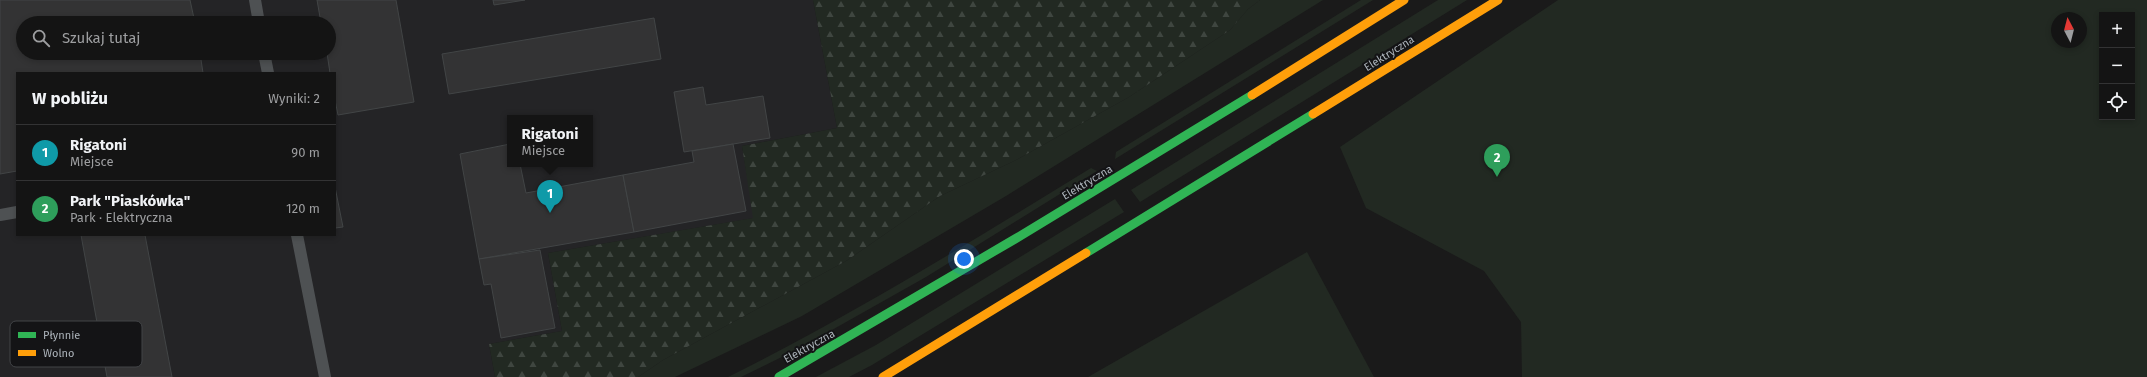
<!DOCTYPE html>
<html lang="pl">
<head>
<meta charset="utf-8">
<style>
	:root { --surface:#141414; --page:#212122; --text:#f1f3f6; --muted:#9d9ea0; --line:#333334; --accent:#ea580c }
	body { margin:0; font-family:"Fira Sans",sans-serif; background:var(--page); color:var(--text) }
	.controls { position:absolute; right:12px; top:12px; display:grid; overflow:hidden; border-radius:0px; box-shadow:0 2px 6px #0003 }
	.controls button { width:36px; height:36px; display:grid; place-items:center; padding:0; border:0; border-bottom:1px solid var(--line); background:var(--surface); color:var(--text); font:20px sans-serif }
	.compass { position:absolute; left:2051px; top:12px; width:36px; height:36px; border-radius:50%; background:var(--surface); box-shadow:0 2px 6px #0003; rotate:353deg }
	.you { position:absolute; left:964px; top:259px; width:14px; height:14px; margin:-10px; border:3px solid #fff; border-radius:50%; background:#1a73e8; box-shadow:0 0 0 6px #1a73e833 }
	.badge { display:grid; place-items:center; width:26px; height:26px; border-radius:50%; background:var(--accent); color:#fff; font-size:13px; font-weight:700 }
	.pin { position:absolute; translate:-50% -33px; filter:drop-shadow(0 1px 2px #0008) }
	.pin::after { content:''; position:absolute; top:21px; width:14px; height:12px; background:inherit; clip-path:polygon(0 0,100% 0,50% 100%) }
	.popup { position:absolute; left:507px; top:115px; width:86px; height:52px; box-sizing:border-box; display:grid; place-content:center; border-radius:0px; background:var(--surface); filter:drop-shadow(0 1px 3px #0005); font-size:13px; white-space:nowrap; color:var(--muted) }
	.popup b { font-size:15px; color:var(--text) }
	.popup::after { content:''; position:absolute; left:50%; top:100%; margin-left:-8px; border:8px solid transparent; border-top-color:var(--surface) }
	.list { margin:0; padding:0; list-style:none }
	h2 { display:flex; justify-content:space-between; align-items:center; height:52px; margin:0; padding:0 16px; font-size:17px }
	h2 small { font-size:13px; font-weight:400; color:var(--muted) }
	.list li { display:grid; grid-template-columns:26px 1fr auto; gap:12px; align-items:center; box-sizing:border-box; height:56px; padding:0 16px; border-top:1px solid var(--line) }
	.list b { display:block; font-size:15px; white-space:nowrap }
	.list p { margin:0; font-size:13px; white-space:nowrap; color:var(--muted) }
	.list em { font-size:13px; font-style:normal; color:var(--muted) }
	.icon { flex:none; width:22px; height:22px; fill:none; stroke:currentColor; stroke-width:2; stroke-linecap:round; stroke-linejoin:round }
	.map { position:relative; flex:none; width:2147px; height:377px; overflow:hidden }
	.search { position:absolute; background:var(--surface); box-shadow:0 2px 6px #0003; left:16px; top:16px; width:320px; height:44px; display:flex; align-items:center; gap:10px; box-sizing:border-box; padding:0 14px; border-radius:22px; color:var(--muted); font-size:15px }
	.panel { position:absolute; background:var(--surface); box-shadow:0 2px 6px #0003; left:16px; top:72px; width:320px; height:164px; border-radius:0px }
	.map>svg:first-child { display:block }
	.built { fill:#242426; fill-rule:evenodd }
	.green { fill:#222922; fill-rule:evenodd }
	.forest { fill:url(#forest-firs) }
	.building { fill:#333334; stroke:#424546 }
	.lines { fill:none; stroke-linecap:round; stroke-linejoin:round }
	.lane { stroke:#4e5153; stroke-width:12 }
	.fast { stroke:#30b455; stroke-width:9 }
	.slow { stroke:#ff9f0a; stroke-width:9 }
	.labels { text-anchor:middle; stroke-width:4; stroke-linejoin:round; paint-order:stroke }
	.street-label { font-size:11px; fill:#acb3ba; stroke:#141416 }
	.key { fill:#141416; stroke:#424447; stroke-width:1 }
	.key-label { font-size:11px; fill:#acb3ba }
</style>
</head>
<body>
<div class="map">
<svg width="2147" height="377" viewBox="0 0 2147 377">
	<defs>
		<pattern id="forest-firs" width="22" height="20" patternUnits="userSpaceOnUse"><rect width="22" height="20" fill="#222922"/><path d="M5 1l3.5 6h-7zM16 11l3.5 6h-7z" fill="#3f4640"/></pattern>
	</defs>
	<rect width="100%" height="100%" fill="#1a1a1a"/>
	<!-- built -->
	<path class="built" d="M 0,0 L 813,0 L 837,128 L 742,146 L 754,218 L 548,253 L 562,331 L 489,344 L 495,377 L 0,377 ZM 23,23 L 329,23 L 329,53 L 23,53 ZM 17,73 L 335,73 L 335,235 L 17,235 ZM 510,118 L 590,118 L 590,164 L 510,164 Z"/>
	<!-- green -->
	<g class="green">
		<polygon points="1260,0 1323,0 1006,196 802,316 675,377 638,377 663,360 846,261 940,196 1016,160 1129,97 1230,30 1248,9"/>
		<polygon points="1361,0 1373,0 1115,159 1116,152"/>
		<polygon points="1438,0 1467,0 1140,202 1131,190"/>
		<path d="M 1558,0 L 2147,0 L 2147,377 L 1522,377 L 1521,322 L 1484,271 L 1366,208 L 1340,147 ZM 2102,15 L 2132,15 L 2132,117 L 2102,117 ZM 2057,18 L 2081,18 L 2081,42 L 2057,42 Z"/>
		<path d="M 1091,168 L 1097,171 L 926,277 L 800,348 L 741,377 L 728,377 C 853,315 972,241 1091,168 Z"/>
		<polygon points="1115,199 1124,212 872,365 849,377 816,377 876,345"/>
		<polygon points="1307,252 1374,377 1088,377"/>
	</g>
	<!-- forest -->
	<polygon class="forest" points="813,0 1260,0 1248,9 1230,30 1129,97 1016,160 940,196 846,261 663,360 638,377 495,377 489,344 562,331 548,253 753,218 742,146 837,128"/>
	<!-- building -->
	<g class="building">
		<polygon points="0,0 190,0 195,23 23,23 23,53 200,53 203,73 17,73 17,171 0,174"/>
		<polygon points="317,0 396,0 414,102 338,115 335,100 335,73 330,73 327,53 329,53 329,23 321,23"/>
		<polygon points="493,0 525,0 494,5"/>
		<polygon points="654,18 661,59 449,94 442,54"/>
		<polygon points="703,87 706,105 763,96 770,138 684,152 674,92"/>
		<polygon points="510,144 510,164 520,164 526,193 623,175 634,232 479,259 460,154"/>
		<polygon points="733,144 746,211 634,232 623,175 694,162 692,151"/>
		<polygon points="335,187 343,227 335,228"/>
		<polygon points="81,235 145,235 172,377 107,377"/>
		<polygon points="540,250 555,328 501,338 491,284 484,285 479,259"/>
	</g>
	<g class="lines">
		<!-- lane -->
		<g class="lane">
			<polyline points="255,0 259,23"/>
			<polyline points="264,53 268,73"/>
			<polyline points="0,215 17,212"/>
			<polyline points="297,235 325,377"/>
		</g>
		<!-- fast -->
		<g class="fast">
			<polyline points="1086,253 1313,114"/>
			<polyline points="779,377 1015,239 1252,95"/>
		</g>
		<!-- slow -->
		<g class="slow">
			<polyline points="1252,95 1404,0"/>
			<polyline points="1313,114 1498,0"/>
			<polyline points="883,377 1086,253"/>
		</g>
	</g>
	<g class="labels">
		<!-- street labels -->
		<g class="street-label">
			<text transform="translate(1389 53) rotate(-32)" y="4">Elektryczna</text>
			<text transform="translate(1087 182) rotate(-31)" y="4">Elektryczna</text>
			<text transform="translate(809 346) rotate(-29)" y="4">Elektryczna</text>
		</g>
	</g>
	<!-- legend -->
	<rect x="10" y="321" width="132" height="46" rx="6" class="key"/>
	<rect x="18" y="332" width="18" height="6" fill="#30b455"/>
	<rect x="18" y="350" width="18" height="6" fill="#ff9f0a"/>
	<g class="key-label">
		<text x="43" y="339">Płynnie</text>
		<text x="43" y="357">Wolno</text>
	</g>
</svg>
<div class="controls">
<button>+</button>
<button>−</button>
<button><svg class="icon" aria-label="locate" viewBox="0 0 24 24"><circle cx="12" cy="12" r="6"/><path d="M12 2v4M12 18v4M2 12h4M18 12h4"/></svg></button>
</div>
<svg class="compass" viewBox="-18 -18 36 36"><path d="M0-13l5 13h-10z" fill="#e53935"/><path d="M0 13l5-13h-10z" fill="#9d9ea0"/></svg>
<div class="you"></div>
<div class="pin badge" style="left:550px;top:213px;background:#0f9aa8">1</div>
<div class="popup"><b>Rigatoni</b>Miejsce</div>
<div class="pin badge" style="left:1497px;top:177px;background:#2e9e5b">2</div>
<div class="search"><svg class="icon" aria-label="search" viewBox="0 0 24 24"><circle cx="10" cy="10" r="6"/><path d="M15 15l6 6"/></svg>Szukaj tutaj</div>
<section class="panel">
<h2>W pobliżu<small>Wyniki: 2</small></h2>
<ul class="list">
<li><span class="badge" style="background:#0f9aa8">1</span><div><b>Rigatoni</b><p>Miejsce</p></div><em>90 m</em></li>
<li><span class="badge" style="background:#2e9e5b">2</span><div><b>Park &quot;Piaskówka&quot;</b><p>Park · Elektryczna</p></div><em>120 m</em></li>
</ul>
</section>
</div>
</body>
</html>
